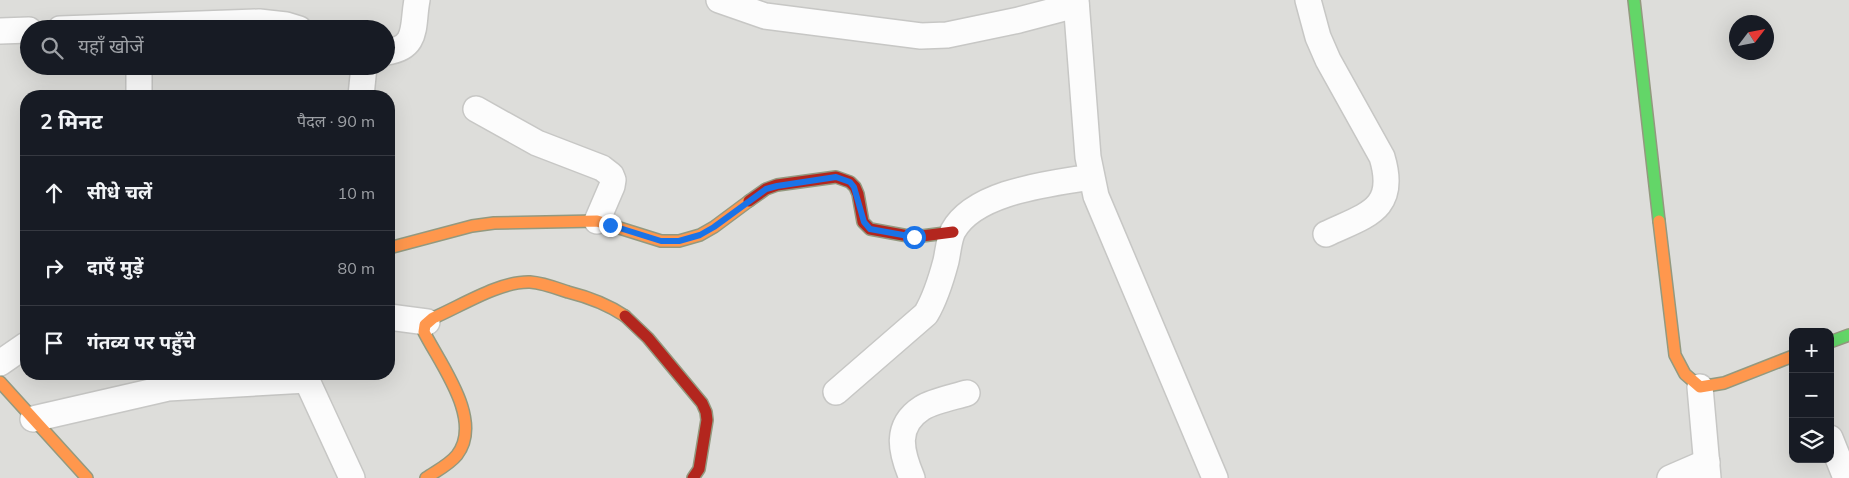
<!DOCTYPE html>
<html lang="hi">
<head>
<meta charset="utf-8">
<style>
	:root { --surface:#171b24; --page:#20242c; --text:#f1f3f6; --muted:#9ea1a6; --line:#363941 }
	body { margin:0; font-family:Mulish,"Noto Sans Devanagari",sans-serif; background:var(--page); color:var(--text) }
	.controls { position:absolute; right:15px; bottom:15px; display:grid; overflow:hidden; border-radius:10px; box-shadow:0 5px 20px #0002 }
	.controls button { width:45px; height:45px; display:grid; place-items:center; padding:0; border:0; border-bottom:1px solid var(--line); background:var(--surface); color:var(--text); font:25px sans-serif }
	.compass { position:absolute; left:1729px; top:15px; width:45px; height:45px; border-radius:50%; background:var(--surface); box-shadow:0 5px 20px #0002; rotate:58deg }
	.stop { position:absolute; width:15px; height:15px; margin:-11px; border:4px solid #1a73e8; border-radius:50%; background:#fff }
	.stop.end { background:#1a73e8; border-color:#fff; box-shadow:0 1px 5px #0008 }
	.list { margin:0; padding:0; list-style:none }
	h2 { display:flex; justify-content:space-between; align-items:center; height:65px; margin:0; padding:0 20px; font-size:21px }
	h2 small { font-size:16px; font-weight:400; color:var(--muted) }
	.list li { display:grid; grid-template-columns:32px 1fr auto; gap:15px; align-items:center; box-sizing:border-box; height:75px; padding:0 20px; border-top:1px solid var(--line) }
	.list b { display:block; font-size:19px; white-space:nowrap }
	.list em { font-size:16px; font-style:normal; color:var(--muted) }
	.icon { flex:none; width:28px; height:28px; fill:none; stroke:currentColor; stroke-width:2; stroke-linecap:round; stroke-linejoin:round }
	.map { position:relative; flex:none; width:1849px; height:478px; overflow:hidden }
	.search { position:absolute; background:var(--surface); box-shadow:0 5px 20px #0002; left:20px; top:20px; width:375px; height:55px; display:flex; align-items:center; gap:12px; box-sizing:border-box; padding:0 18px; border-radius:28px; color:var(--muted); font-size:19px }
	.panel { position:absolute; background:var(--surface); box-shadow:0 5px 20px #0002; left:20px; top:90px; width:375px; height:290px; border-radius:20px }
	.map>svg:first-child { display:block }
	.residential { fill:#ddddda; fill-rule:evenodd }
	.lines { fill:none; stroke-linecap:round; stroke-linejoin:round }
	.street-casing { stroke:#c7c7c5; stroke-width:28 }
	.fast-casing { stroke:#93997f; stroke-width:14 }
	.slow-casing { stroke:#93997f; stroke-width:14 }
	.jam-casing { stroke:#93997f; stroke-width:14 }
	.street { stroke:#fcfcfc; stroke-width:25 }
	.fast { stroke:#63d668; stroke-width:11 }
	.slow { stroke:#ff974d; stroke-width:11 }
	.jam { stroke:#b3261e; stroke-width:11 }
	.route { stroke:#1a73e8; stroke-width:6 }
</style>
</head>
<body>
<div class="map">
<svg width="1849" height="478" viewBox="0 0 1849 478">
	<rect width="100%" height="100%" fill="#eeeee9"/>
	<!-- residential -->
	<path class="residential" d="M 0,0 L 1849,0 L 1849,478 L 0,478 ZM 1736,22 L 1766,22 L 1766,52 L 1736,52 ZM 29,29 L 386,29 L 386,66 L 29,66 ZM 26,96 L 389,96 L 389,374 L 26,374 ZM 1793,332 L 1830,332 L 1830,459 L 1793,459 Z"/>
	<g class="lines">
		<!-- street casing -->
		<g class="street-casing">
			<g id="street">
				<polyline points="719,0 765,16 921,36 947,35 1019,20 1076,5"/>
				<polyline points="1076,0 1088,157 1096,196 1215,478"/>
				<path d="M 1308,0 L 1318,37 L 1328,60 L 1382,157 C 1398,210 1366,215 1326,234"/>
				<polyline points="60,29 259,22 286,25 299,29"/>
				<polyline points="0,31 29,30"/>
				<path d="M 386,52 C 419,48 412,26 417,0"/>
				<polyline points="139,96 139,66"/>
				<polyline points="361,96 364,66"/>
				<polyline points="476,109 537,143 602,168 611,175 613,180 612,186 597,221"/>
				<polyline points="389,317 427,322"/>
				<polyline points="0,363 26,345"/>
				<polyline points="304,374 352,478"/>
				<polyline points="1700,387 1708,478"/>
				<path d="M 836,392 L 926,314 C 936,297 941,280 946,261 C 948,252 949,239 953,231 C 975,191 1050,184 1091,177"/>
				<polyline points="33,419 168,388 307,380"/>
				<polyline points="1830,438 1846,478"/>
				<path d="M 912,478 C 901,452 894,426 922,408 C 933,401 954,397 967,393"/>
				<polyline points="1670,478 1707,462"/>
			</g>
		</g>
		<!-- fast casing -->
		<g class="fast-casing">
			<g id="fast">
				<polyline points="1634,0 1659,221"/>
				<polyline points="1830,342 1849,335"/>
			</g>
		</g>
		<!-- slow casing -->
		<g class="slow-casing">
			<g id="slow">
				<polyline points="1659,221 1675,355 1685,374 1700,387 1724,383 1793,356"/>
				<polyline points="389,248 472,226 494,223 597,221 661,241 679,241 700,235 714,227 749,201"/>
				<polyline points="0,382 87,478"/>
				<path d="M 426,478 C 436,471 449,465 457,455 C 484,420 440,364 424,332 L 425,325 L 433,318 C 461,306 500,281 530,282 C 543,283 556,288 568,292 C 588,297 607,304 625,316"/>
			</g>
		</g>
		<!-- jam casing -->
		<g class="jam-casing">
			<g id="jam">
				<polyline points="749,201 766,189 777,185 836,177 850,182 855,187 858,194 863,222 870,229 914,237 953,232"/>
				<polyline points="625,316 648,338 702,403 706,412 707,420 699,469 693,478"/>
			</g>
		</g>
		<!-- street -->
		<use href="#street" class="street"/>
		<!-- fast -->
		<use href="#fast" class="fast"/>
		<!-- slow -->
		<use href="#slow" class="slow"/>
		<!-- jam -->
		<use href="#jam" class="jam"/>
	</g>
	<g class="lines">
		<!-- route -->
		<polyline class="route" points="610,225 661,241 679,241 700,235 714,227 766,189 777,186 836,177 850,182 854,187 864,222 870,229 914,237"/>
	</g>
</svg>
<div class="controls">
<button>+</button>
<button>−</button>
<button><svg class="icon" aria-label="layers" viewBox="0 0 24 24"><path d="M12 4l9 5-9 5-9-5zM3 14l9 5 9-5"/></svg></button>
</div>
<svg class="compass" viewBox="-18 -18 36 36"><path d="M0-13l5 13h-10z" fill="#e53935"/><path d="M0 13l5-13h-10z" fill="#9ea1a6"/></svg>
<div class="stop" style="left:914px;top:237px"></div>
<div class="stop end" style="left:610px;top:225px"></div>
<div class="search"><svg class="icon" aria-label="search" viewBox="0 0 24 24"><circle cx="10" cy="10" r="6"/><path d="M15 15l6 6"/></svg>यहाँ खोजें</div>
<section class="panel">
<h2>2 मिनट<small>पैदल · 90 m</small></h2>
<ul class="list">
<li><svg class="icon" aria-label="ahead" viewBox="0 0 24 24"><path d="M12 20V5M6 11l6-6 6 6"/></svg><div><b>सीधे चलें</b></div><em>10 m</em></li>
<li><svg class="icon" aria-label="right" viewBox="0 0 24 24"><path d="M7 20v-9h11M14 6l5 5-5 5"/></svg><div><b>दाएँ मुड़ें</b></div><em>80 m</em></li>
<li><svg class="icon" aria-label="arrive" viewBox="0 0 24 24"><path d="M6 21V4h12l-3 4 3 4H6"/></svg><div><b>गंतव्य पर पहुँचे</b></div></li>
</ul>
</section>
</div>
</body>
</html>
